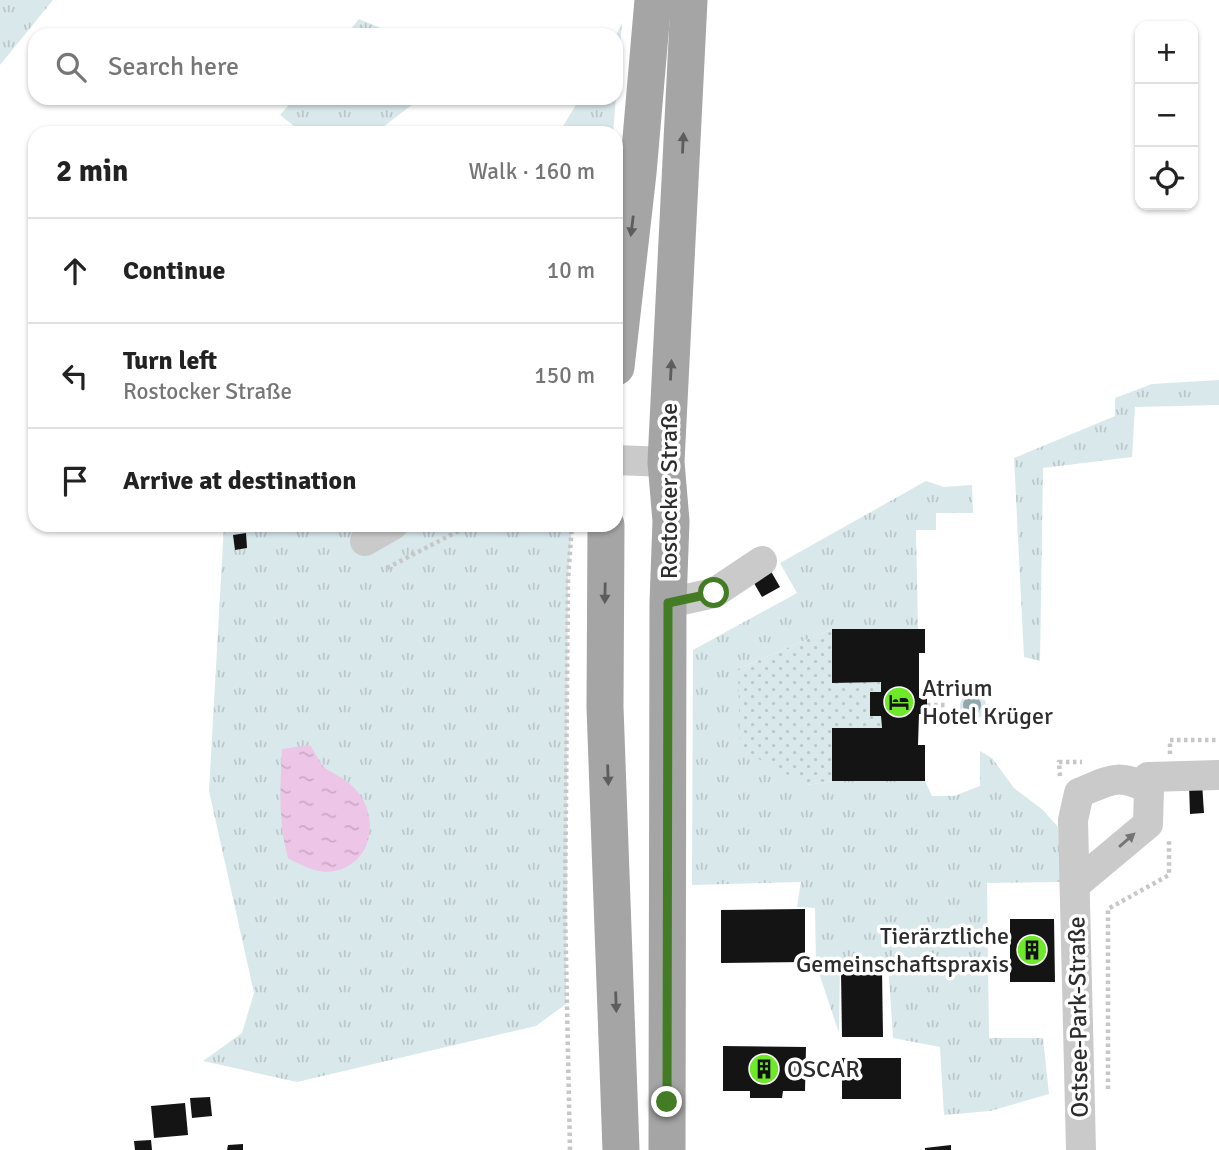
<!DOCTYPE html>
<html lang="en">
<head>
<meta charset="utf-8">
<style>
	:root { --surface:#fff; --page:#f2f2f2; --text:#222; --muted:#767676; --line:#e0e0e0 }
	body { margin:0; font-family:Signika,sans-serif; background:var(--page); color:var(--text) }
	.controls { position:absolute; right:21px; top:21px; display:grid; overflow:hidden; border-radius:14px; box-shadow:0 2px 5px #0004 }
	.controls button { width:63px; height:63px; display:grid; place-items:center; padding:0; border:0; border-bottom:2px solid var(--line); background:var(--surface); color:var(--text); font:35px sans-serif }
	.stop { position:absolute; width:21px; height:21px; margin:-16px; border:5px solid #447c25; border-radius:50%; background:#fff }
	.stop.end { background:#447c25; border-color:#fff; box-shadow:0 2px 7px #0008 }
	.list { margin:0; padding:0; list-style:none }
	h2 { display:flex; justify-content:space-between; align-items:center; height:91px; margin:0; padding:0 28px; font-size:30px }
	h2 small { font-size:23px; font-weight:400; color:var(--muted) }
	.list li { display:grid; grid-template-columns:46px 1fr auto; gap:21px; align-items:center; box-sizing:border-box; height:105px; padding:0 28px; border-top:2px solid var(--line) }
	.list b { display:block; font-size:26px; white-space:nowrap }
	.list p { margin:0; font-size:23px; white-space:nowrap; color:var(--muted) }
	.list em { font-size:23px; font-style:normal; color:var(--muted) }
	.icon { flex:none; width:38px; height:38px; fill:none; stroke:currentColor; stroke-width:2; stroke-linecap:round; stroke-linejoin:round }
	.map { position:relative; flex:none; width:1219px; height:1150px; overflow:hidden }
	.search { position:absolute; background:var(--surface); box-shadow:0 2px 5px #0004; left:28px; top:28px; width:595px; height:77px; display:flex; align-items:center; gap:18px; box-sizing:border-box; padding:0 24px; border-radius:21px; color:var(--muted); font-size:26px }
	.panel { position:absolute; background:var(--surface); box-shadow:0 2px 5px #0004; left:28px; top:126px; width:595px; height:406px; border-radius:21px }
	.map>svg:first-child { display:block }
	.grass { fill:url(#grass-tufts) }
	.park { fill:url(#park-dots) }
	.water { fill:url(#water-ripples) }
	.building { fill:#141414 }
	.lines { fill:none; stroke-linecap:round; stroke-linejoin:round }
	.path { stroke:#c7c7c7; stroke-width:4.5; stroke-dasharray:3.5 3.5; stroke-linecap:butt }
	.minor { stroke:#cacaca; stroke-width:30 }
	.major { stroke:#a5a5a5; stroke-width:37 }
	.tree { fill:#92a6ac }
	.oneway { fill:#5d5d5d }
	.oneway2 { fill:#747474 }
	.route { stroke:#447c25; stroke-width:9 }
	.labels { text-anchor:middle; stroke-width:7; stroke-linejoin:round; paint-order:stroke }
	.street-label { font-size:24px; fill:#2d2d2d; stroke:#fff }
	.poi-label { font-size:24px; fill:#2d2d2d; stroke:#fff; text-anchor:start }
</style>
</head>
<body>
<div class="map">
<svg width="1219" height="1150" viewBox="0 0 1219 1150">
	<defs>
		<pattern id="grass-tufts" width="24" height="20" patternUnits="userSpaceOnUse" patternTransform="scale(1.75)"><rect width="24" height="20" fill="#d9e8eb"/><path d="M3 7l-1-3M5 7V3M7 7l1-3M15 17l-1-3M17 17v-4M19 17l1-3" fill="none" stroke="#bbc7ca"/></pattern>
		<pattern id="park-dots" width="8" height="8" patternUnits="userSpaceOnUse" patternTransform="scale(1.75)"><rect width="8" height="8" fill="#d9e8eb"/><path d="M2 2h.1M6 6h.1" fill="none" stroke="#bbc7ca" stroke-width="1.8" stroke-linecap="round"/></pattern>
		<pattern id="water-ripples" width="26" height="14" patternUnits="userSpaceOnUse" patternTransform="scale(1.75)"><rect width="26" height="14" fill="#ecc5e7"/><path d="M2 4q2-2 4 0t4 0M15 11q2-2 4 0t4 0" fill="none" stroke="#cbaac6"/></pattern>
	</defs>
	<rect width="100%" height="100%" fill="#fff"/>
	<!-- grass -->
	<g class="grass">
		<polygon points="0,0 53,0 0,65"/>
		<polygon points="359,19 397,35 346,35"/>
		<polygon points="622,23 613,133 559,133 580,98 616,98 616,35"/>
		<polygon points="295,98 421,98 375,133 303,133 280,115"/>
		<polygon points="1219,380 1219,405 1135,407 1132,457 1043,468 1040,661 1024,657 1014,458 1115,416 1115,398 1152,384"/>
		<polygon points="926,481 944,487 972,485 973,513 936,513 936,530 916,530 918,629 832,629 738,669 807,785 833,781 925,781 932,796 954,796 980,786 980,751 992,758 1014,788 1043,810 1058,827 1061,882 987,883 989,1038 1043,1038 1049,1094 990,1111 944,1115 940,1047 893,1038 888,962 840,964 839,1033 816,964 815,908 797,907 801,882 692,885 693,650 797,593 780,563"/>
		<polygon points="224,525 572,525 568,579 566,1004 536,1026 297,1082 203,1061 242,1033 254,993 209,791"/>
		<circle cx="973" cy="706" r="13"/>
	</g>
	<!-- park -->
	<polygon class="park" points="832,629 832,682 881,682 881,692 870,693 870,715 881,716 882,728 832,729 832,781 807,785 740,749 738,669"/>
	<!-- water -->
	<path class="water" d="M 310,745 C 315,752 319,763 325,768 C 335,775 347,779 356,790 C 377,813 375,855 344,868 C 324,877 306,868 288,858 C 278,821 280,787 282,749 Z"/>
	<!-- building -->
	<g class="building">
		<polygon points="246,533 247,548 235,550 233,535"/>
		<polygon points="769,568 780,587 762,597 751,578"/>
		<polygon points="832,629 925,629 925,653 919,653 919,698 927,698 927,714 919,714 918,745 925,745 925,781 832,781 832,728 882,728 881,716 870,716 870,692 881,692 881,682 832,683"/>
		<polygon points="1202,783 1204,813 1190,814 1189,784"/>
		<polygon points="805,909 805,962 721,963 721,910"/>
		<polygon points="1010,919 1054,919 1055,982 1010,982"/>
		<polygon points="882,970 883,1037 842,1037 841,971"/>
		<polygon points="723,1046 806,1047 805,1091 783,1091 782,1098 750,1098 750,1091 723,1091"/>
		<rect x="842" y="1058" width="59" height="41"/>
		<polygon points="210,1097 212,1116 192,1118 190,1098"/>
		<polygon points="185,1103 188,1135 154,1138 151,1106"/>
		<polygon points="151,1140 152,1150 135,1150 134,1141"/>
		<polygon points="243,1144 243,1150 227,1150 228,1145"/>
		<polygon points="951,1145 951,1150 925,1150 925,1148"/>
	</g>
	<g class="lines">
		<!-- path -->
		<g class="path">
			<polyline points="387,568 470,525"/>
			<polyline points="927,705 945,705"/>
			<polyline points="1170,754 1170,740 1219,740"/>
			<polyline points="1060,776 1059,762 1082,762"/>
			<polyline points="1108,1089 1108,909 1169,875 1169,839"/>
			<polyline points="570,1150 565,908 568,579 572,525"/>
		</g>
		<!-- minor -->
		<g class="minor">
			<polyline points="616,460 666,462"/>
			<polyline points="365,541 393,525"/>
			<polyline points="668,603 714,593 762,561"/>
			<polyline points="1148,777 1219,775"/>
			<path d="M 1075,885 L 1148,824 L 1149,789 C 1117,772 1109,781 1079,793 L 1073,820 L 1081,1150"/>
		</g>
		<!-- major -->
		<g class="major">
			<polyline points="616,367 638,173 653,0"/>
			<polyline points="606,525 605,707 621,1150"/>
			<polyline points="667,1150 668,603 671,521 666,462 689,0"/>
		</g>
	</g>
	<!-- trees -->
	<circle class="tree" cx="972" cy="705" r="9"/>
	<!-- one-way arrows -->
	<defs><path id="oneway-solid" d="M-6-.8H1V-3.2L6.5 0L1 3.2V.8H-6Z" transform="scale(1.75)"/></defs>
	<g class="oneway">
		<use href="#oneway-solid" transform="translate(683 143) rotate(-87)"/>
		<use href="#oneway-solid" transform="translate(632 226) rotate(97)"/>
		<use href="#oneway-solid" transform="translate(671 370) rotate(-87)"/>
		<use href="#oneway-solid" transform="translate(605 593) rotate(91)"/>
		<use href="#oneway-solid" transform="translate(608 775) rotate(88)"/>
		<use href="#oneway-solid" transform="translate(616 1002) rotate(88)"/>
	</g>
	<use class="oneway2" href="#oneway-solid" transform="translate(1127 840) rotate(-41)"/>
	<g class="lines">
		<!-- route -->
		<polyline class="route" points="667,1102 668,603 714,593"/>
	</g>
	<!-- icons -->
	<defs>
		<g id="hotel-disc" transform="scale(1.575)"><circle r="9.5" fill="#6ee929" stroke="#fff"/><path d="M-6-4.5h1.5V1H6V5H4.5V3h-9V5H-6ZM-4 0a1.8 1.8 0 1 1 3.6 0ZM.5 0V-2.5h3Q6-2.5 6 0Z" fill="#111"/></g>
		<g id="building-disc" transform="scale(1.575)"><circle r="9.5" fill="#6ee929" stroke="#fff"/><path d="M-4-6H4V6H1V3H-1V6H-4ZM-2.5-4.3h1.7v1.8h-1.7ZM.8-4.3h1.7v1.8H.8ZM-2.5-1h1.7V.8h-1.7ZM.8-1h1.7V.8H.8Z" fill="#111"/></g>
	</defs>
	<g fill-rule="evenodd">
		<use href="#hotel-disc" x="899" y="702"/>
		<use href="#building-disc" x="1032" y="950"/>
		<use href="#building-disc" x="764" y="1069"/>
	</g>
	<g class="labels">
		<!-- street labels -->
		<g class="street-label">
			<text transform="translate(669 491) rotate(-90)" y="8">Rostocker Straße</text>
			<text transform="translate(1078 1017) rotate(-91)" y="8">Ostsee-Park-Straße</text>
		</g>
		<!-- poi labels -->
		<g class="poi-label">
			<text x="922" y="696">Atrium<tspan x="922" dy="28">Hotel Krüger</tspan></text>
			<text x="1009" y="944" text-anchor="end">Tierärztliche<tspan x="1009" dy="28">Gemeinschaftspraxis</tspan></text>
			<text x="787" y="1077">OSCAR</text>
		</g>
	</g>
</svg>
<div class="controls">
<button>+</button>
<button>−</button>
<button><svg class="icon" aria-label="locate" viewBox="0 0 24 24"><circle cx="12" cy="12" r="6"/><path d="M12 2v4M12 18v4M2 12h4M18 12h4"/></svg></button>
</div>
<div class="stop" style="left:714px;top:593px"></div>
<div class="stop end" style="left:667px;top:1102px"></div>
<div class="search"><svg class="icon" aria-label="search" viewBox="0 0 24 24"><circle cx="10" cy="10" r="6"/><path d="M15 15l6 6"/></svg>Search here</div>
<section class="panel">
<h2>2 min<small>Walk · 160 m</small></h2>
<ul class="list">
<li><svg class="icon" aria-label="ahead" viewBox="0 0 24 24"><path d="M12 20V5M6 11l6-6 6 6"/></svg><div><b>Continue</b></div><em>10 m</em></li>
<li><svg class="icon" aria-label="left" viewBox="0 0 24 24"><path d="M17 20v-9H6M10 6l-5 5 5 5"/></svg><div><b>Turn left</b><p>Rostocker Straße</p></div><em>150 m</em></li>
<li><svg class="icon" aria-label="arrive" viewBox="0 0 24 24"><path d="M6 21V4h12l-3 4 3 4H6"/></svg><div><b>Arrive at destination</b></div></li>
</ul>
</section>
</div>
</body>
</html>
